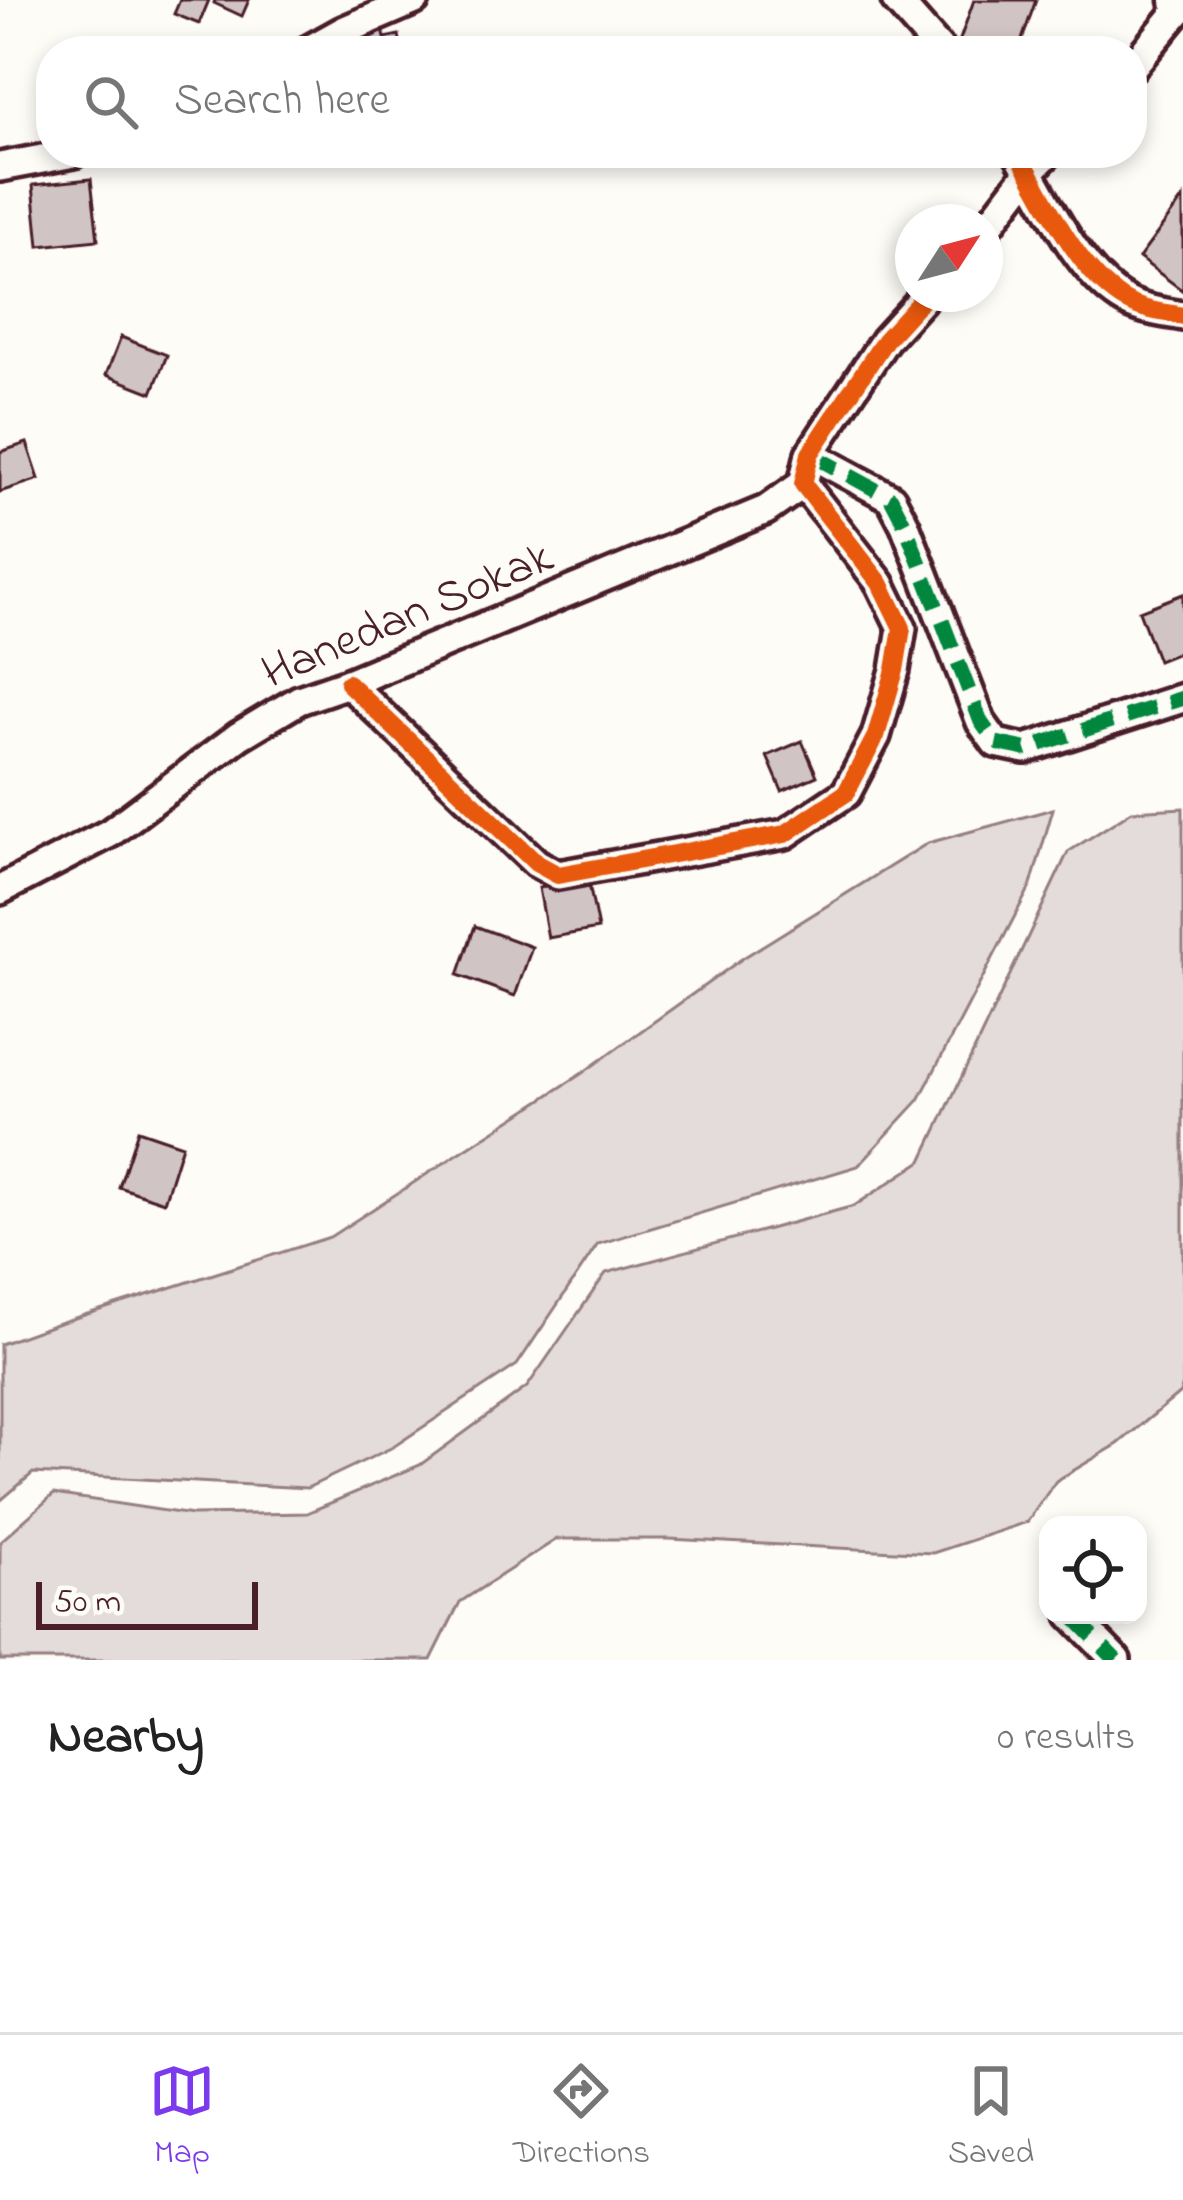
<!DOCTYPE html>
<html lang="en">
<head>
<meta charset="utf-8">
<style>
	:root { --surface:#fff; --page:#f2f2f2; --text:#222; --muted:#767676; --line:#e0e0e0; --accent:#7c3aed }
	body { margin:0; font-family:"Indie Flower",sans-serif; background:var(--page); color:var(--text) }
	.controls { position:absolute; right:36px; bottom:36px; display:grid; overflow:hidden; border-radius:24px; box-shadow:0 6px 18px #0003 }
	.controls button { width:108px; height:108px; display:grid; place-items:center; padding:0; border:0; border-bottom:3px solid var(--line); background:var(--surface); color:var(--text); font:60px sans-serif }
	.compass { position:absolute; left:895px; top:204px; width:108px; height:108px; border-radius:50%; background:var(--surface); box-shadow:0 6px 18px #0003; rotate:54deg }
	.scale { position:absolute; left:36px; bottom:30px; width:222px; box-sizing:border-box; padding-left:12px; border:6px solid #4a1f2b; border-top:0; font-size:33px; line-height:42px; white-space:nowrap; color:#4a1f2b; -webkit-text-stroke:9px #fdfcf7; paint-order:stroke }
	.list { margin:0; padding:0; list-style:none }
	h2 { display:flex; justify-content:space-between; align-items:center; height:156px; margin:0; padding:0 48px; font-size:51px }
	h2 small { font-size:39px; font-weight:400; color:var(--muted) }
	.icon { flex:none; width:66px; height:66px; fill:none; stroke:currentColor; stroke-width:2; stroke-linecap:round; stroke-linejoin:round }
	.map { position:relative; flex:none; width:1183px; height:1660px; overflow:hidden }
	.search { position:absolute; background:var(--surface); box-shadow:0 6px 18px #0003; left:36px; right:36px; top:36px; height:132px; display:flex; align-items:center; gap:30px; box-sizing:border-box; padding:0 42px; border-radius:48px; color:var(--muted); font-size:45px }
	.sheet { height:372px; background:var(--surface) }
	nav { display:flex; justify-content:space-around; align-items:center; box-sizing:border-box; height:168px; border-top:3px solid var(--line); background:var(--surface); font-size:33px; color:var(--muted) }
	nav a { display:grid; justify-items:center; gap:6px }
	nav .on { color:var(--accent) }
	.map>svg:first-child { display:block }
	.green { fill:#e3dcda; stroke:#967e82; stroke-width:3 }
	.building { fill:#d0c5c4; stroke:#4a1f2b; stroke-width:3 }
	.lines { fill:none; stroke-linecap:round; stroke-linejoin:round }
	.minor-casing { stroke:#4a1f2b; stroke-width:36 }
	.tertiary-casing { stroke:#4a1f2b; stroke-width:45 }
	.minor { stroke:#fdfcf7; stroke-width:27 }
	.tertiary { stroke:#fdfcf7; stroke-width:36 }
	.quiet { stroke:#00873e; stroke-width:15; stroke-dasharray:30 15; stroke-linecap:butt }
	.cycleway-casing { stroke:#fdfcf7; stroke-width:26 }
	.cycleway { stroke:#e8590c; stroke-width:18 }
	.labels { text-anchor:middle; stroke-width:12; stroke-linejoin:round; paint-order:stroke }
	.street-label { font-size:48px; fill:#4a1f2b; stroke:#fdfcf7 }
</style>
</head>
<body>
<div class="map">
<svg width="1183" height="1660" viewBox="0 0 1183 1660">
	<rect width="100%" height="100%" fill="#fdfcf7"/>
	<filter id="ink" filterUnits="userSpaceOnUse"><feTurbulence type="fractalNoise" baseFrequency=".00833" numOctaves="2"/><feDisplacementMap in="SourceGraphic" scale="24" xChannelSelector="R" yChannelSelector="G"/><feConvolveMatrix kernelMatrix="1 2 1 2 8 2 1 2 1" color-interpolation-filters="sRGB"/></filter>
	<g filter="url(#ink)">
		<!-- green -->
		<g class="green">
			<polygon points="1183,808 1183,1385 1180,1393 1118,1444 1056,1481 1027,1522 933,1553 669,1539 557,1539 460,1602 431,1660 0,1660 0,1542 54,1494 192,1515 307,1513 420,1465 527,1387 606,1273 854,1206 922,1161 1068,852 1132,811"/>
			<polygon points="1053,809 1031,885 919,1100 858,1166 598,1244 517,1365 393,1447 307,1488 33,1473 0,1501 0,1344 56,1324 330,1237 581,1074 743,958 928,843"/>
		</g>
		<!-- building -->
		<g class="building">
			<polygon points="180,0 209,0 199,24 174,14"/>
			<polygon points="215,0 249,0 242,16 214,3"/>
			<polygon points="974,0 1036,0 1018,51 976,51 958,45"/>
			<polygon points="383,30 385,38 399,35 402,51 410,49 411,51 350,51 349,49 363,46 361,35"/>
			<polygon points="91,179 98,240 39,246 33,185"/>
			<polygon points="1183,198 1183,291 1139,258"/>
			<polygon points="121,337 167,355 152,393 106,375"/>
			<polygon points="27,443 39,479 0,492 0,452"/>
			<polygon points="1183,594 1183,651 1158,661 1139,611"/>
			<polygon points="802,741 817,776 782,791 767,756"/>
			<polygon points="588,879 598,929 548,938 539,888"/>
			<polygon points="475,926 532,947 515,996 458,975"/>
			<polygon points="138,1130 182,1145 164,1202 119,1187"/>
		</g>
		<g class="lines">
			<!-- minor casing -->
			<g class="minor-casing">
				<g id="minor">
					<polyline points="896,0 941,51"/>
					<polyline points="307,51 343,31 415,0"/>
					<polyline points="1132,67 1183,5"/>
					<path d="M 1018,153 C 1045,198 1076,269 1121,298 C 1139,310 1162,312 1183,316"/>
					<polyline points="0,167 74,153"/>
					<polyline points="985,230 1029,172 1048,153"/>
					<polyline points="810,454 891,498 905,525 981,722 996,743 1025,749 1183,698"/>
					<polyline points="348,683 536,863 558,875 785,834 846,793 876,736 895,670 902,628 880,583 803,484 810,454 885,340 927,294"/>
					<polyline points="0,890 110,833 239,736 299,700 348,683 766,510 803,484"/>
					<polyline points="1072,1615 1116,1660"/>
				</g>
			</g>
			<!-- tertiary casing -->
			<g class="tertiary-casing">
				<polyline id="tertiary" points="1179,0 1183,3"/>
			</g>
			<!-- minor -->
			<use href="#minor" class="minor"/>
			<!-- tertiary -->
			<use href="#tertiary" class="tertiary"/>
			<!-- quiet -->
			<g class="quiet">
				<polyline points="810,454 891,498 905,525 981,722 996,743 1025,749 1183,698"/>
				<polyline points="1072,1615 1116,1660"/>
			</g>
			<!-- cycleway casing -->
			<g class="cycleway-casing">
				<g id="cycleway">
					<path d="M 1018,153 C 1045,198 1076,269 1121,298 C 1139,310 1162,312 1183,316"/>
					<polyline points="348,683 536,863 558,875 785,834 846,793 876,736 895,670 902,628 880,583 803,484 810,454 885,340 927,294"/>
				</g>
			</g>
			<!-- cycleway -->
			<use href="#cycleway" class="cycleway"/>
		</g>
	</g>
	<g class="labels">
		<!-- street labels -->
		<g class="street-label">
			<text transform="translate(406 612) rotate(-23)" y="17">Hanedan Sokak</text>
		</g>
	</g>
</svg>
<div class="controls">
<button><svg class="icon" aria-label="locate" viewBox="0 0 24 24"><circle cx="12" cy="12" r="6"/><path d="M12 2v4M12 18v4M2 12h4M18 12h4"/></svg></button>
</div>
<svg class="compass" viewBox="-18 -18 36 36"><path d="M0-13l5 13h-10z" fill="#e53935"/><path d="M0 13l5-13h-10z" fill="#767676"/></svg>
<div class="scale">50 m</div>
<div class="search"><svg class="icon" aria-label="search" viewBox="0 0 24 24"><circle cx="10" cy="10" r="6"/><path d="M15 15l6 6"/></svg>Search here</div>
</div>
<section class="sheet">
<h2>Nearby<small>0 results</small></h2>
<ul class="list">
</ul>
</section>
<nav>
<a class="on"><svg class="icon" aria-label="map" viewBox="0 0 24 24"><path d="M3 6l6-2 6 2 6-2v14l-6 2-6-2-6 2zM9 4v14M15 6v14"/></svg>Map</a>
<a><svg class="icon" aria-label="directions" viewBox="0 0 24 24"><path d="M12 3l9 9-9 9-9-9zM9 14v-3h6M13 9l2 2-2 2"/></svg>Directions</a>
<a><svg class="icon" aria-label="saved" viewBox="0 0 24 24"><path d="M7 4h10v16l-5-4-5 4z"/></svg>Saved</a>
</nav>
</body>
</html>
